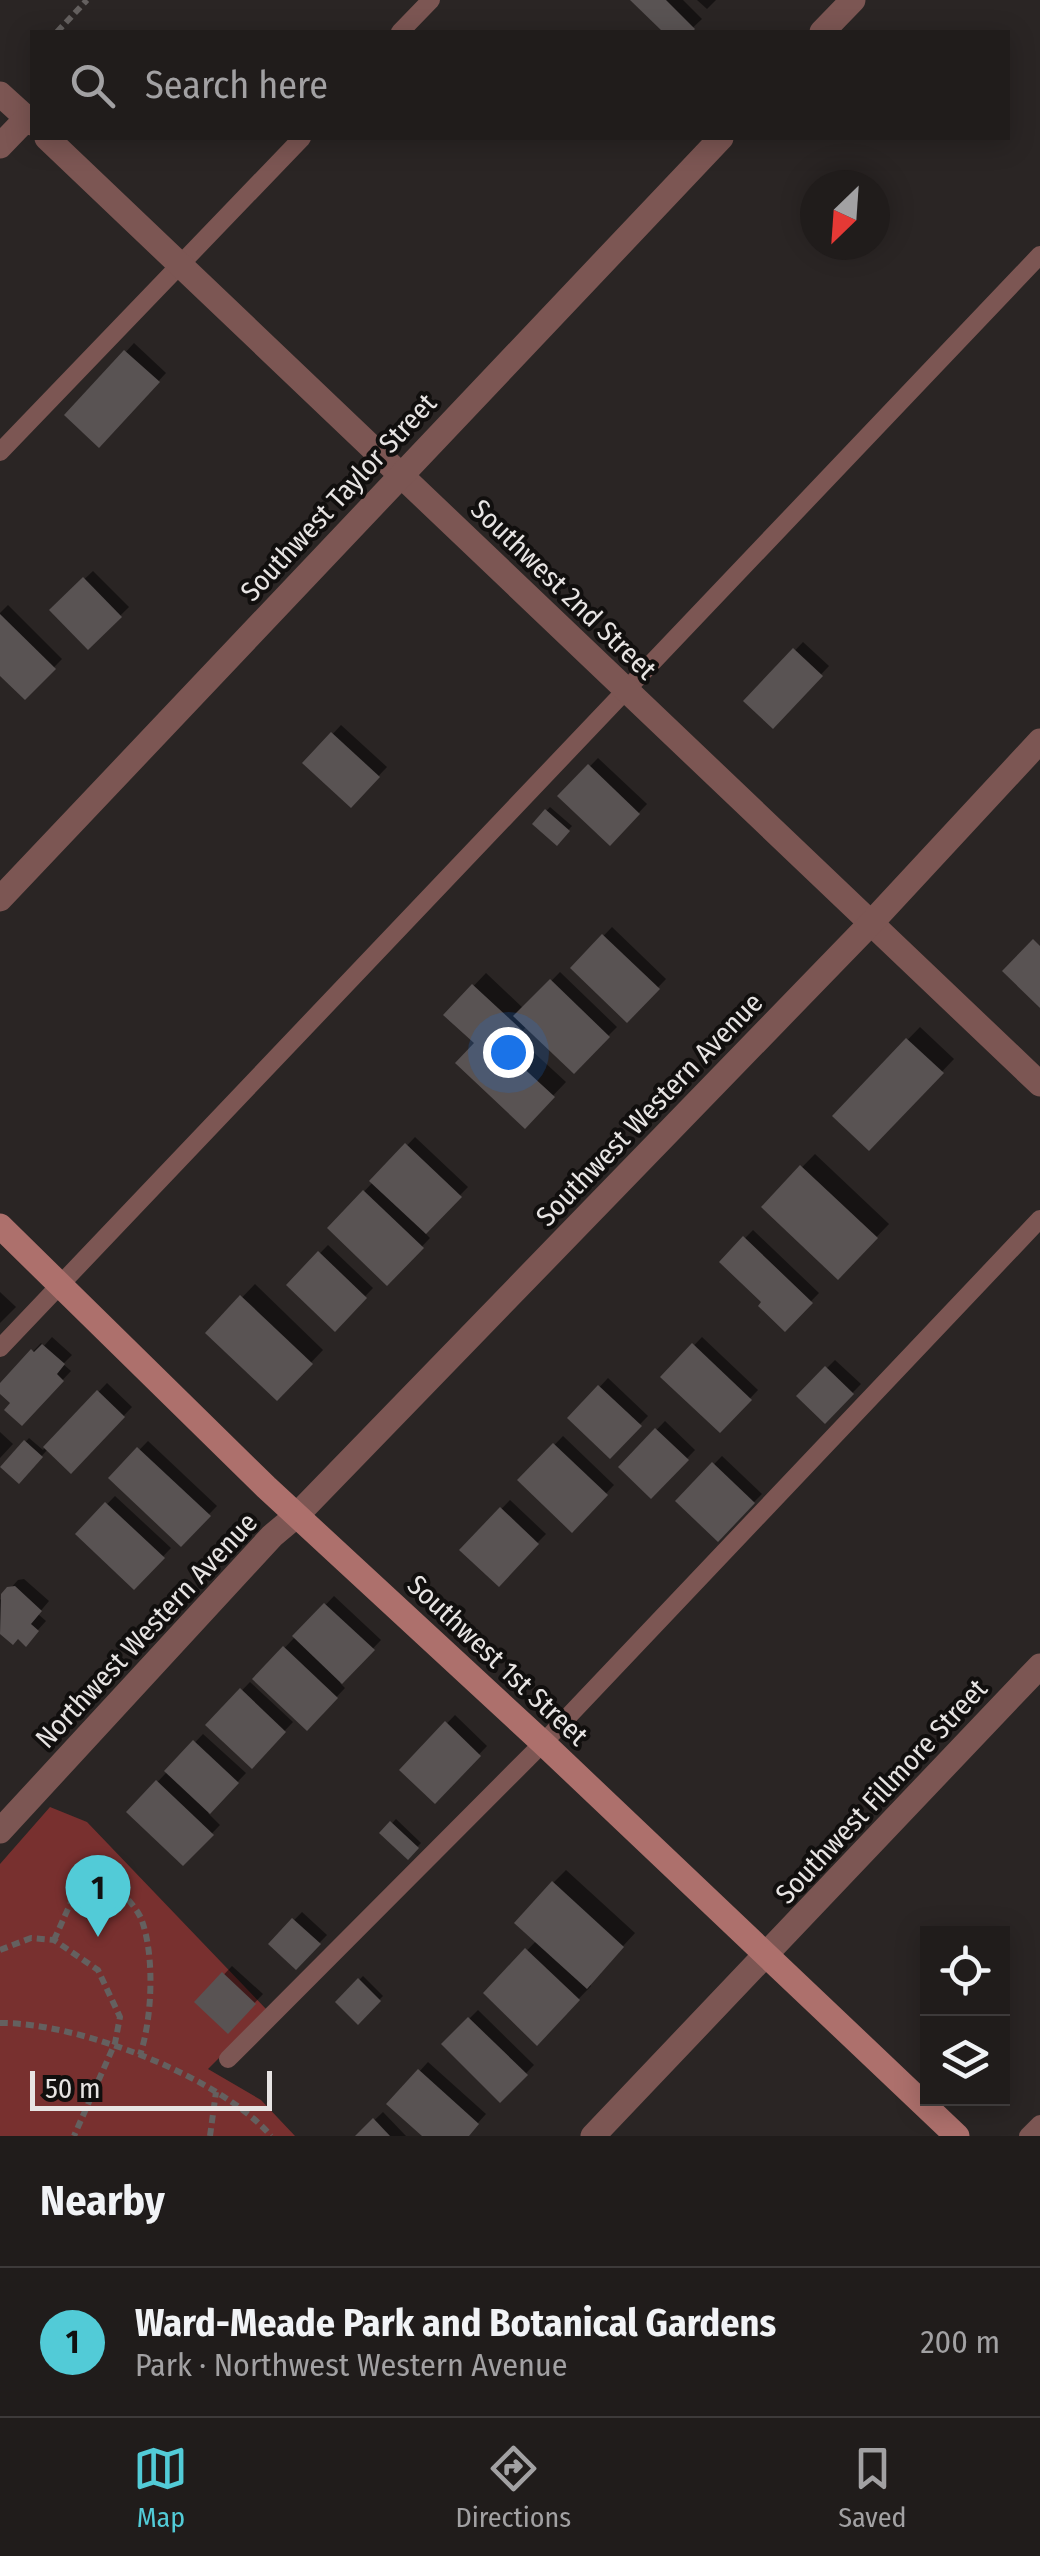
<!DOCTYPE html>
<html lang="en">
<head>
<meta charset="utf-8">
<style>
	:root { --surface:#201c1b; --page:#282524; --text:#f1f3f6; --muted:#a2a1a3; --line:#3d3a3a; --accent:#52cbd7 }
	body { margin:0; font-family:"Fira Sans Condensed",sans-serif; background:var(--page); color:var(--text) }
	.controls { position:absolute; right:30px; bottom:30px; display:grid; overflow:hidden; border-radius:0px; box-shadow:0 5px 25px #0003 }
	.controls button { width:90px; height:90px; display:grid; place-items:center; padding:0; border:0; border-bottom:2px solid var(--line); background:var(--surface); color:var(--text); font:50px sans-serif }
	.compass { position:absolute; left:800px; top:170px; width:90px; height:90px; border-radius:50%; background:var(--surface); box-shadow:0 5px 25px #0003; rotate:205deg }
	.scale { position:absolute; left:30px; bottom:25px; width:242px; box-sizing:border-box; padding-left:10px; border:5px solid #e7e4e3; border-top:0; font-size:28px; line-height:35px; white-space:nowrap; color:#e7e4e3; -webkit-text-stroke:8px #110f0e; paint-order:stroke }
	.you { position:absolute; left:508px; top:1052px; width:35px; height:35px; margin:-25px; border:8px solid #fff; border-radius:50%; background:#1a73e8; box-shadow:0 0 0 15px #1a73e833 }
	.badge { display:grid; place-items:center; width:65px; height:65px; border-radius:50%; background:var(--accent); color:#111; font-size:32px; font-weight:700 }
	.pin { position:absolute; translate:-50% -82px; filter:drop-shadow(0 2px 5px #0008) }
	.pin::after { content:''; position:absolute; top:52px; width:35px; height:30px; background:inherit; clip-path:polygon(0 0,100% 0,50% 100%) }
	.list { margin:0; padding:0; list-style:none }
	h2 { display:flex; justify-content:space-between; align-items:center; height:130px; margin:0; padding:0 40px; font-size:42px }
	h2 small { font-size:32px; font-weight:400; color:var(--muted) }
	.list li { display:grid; grid-template-columns:65px 1fr auto; gap:30px; align-items:center; box-sizing:border-box; height:150px; padding:0 40px; border-top:2px solid var(--line) }
	.list b { display:block; font-size:38px; white-space:nowrap }
	.list p { margin:0; font-size:32px; white-space:nowrap; color:var(--muted) }
	.list em { font-size:32px; font-style:normal; color:var(--muted) }
	.icon { flex:none; width:55px; height:55px; fill:none; stroke:currentColor; stroke-width:2; stroke-linecap:round; stroke-linejoin:round }
	.map { position:relative; flex:none; width:1040px; height:2136px; overflow:hidden }
	.search { position:absolute; background:var(--surface); box-shadow:0 5px 25px #0003; left:30px; right:30px; top:30px; height:110px; display:flex; align-items:center; gap:25px; box-sizing:border-box; padding:0 35px; border-radius:0px; color:var(--muted); font-size:38px }
	.sheet { height:280px; background:var(--surface) }
	nav { display:flex; justify-content:space-around; align-items:center; box-sizing:border-box; height:140px; border-top:2px solid var(--line); background:var(--surface); font-size:28px; color:var(--muted) }
	nav a { display:grid; justify-items:center; gap:5px }
	nav .on { color:var(--accent) }
	.map>svg:first-child { display:block }
	.green { fill:#78302f }
	.shadow { fill:#0007 }
	.building { fill:#595353 }
	.lines { fill:none; stroke-linecap:round; stroke-linejoin:round }
	.path { stroke:#64605f; stroke-width:6; stroke-dasharray:8 5; stroke-linecap:butt }
	.lane { stroke:#7c5653; stroke-width:18 }
	.street { stroke:#7c5653; stroke-width:25 }
	.secondary { stroke:#ad706c; stroke-width:25 }
	.labels { text-anchor:middle; stroke-width:8; stroke-linejoin:round; paint-order:stroke }
	.street-label { font-size:28px; fill:#e7e4e3; stroke:#110f0e }
</style>
</head>
<body>
<div class="map">
<svg width="1040" height="2136" viewBox="0 0 1040 2136">
	<rect width="100%" height="100%" fill="#2a2524"/>
	<!-- green -->
	<polygon class="green" points="50,1807 87,1822 267,2010 208,2069 261,2100 295,2136 0,2136 0,1864"/>
	<!-- shadow -->
	<g class="shadow">
		<polygon points="633,0 683,0 702,19 688,32 667,32"/>
		<polygon points="697,0 716,0 707,9"/>
		<polygon points="134,343 166,373 99,445 68,415"/>
		<polygon points="93,571 129,607 88,647 52,610"/>
		<polygon points="8,605 62,659 25,697 0,672 0,613"/>
		<polygon points="803,642 829,666 773,725 747,701"/>
		<polygon points="341,725 387,767 351,805 306,763"/>
		<polygon points="598,758 647,804 610,843 561,796"/>
		<polygon points="550,807 572,826 557,842 535,823"/>
		<polygon points="612,927 666,979 627,1020 573,968"/>
		<polygon points="560,972 617,1027 574,1070 527,1026 517,1037 566,1082 525,1125 477,1043 447,1014 486,973 524,1009"/>
		<polygon points="920,1027 954,1059 869,1148 835,1115"/>
		<polygon points="415,1137 468,1187 424,1232 430,1238 387,1283 330,1228"/>
		<polygon points="815,1154 889,1224 838,1277 764,1206"/>
		<polygon points="753,1230 819,1293 785,1328 765,1302 722,1262"/>
		<polygon points="328,1245 373,1288 335,1328 289,1285"/>
		<polygon points="255,1284 323,1350 277,1398 208,1333"/>
		<polygon points="0,1292 16,1307 0,1323"/>
		<polygon points="52,1337 72,1355 63,1364 71,1371 22,1423 14,1403 0,1386 41,1343 44,1346"/>
		<polygon points="702,1337 758,1390 720,1430 664,1377"/>
		<polygon points="835,1360 861,1384 825,1421 799,1396"/>
		<polygon points="608,1378 648,1416 610,1455 571,1418"/>
		<polygon points="107,1383 132,1407 71,1471 48,1449 19,1481 3,1467 29,1438 43,1450"/>
		<polygon points="665,1421 695,1450 651,1496 621,1467"/>
		<polygon points="0,1432 13,1444 0,1458"/>
		<polygon points="563,1436 614,1485 572,1529 521,1480"/>
		<polygon points="148,1441 217,1506 181,1543 112,1478"/>
		<polygon points="722,1456 762,1494 718,1538 679,1500"/>
		<polygon points="115,1496 171,1548 134,1587 78,1534"/>
		<polygon points="510,1500 546,1534 498,1583 463,1549"/>
		<polygon points="24,1579 49,1601 38,1614 46,1621 26,1643 18,1636 13,1642 0,1631 0,1600 18,1580"/>
		<polygon points="334,1596 381,1640 340,1683 345,1688 307,1728 255,1679"/>
		<polygon points="250,1682 293,1722 252,1765 209,1725"/>
		<polygon points="455,1715 487,1746 435,1801 402,1770"/>
		<polygon points="203,1734 246,1773 208,1813 220,1825 183,1863 129,1812"/>
		<polygon points="396,1819 421,1843 408,1856 383,1833"/>
		<polygon points="566,1870 635,1933 589,1983 591,1986 537,2042 486,1993 537,1940 553,1883"/>
		<polygon points="302,1912 327,1935 296,1967 271,1944"/>
		<polygon points="232,1966 263,1994 228,2031 198,2002"/>
		<polygon points="363,1976 383,1996 358,2021 338,2002"/>
		<polygon points="478,2010 534,2065 500,2100 444,2044"/>
		<polygon points="428,2062 486,2114 466,2136 426,2136 390,2104"/>
		<polygon points="383,2112 406,2136 358,2136"/>
	</g>
	<!-- building -->
	<g class="building">
		<polygon points="630,0 666,0 695,29 692,32 663,32"/>
		<polygon points="124,350 160,382 99,448 64,415"/>
		<polygon points="83,577 122,617 88,650 49,610"/>
		<polygon points="0,614 56,669 25,700 0,676"/>
		<polygon points="793,648 823,676 773,729 743,701"/>
		<polygon points="331,732 380,777 351,808 302,763"/>
		<polygon points="588,764 640,814 610,846 557,796"/>
		<polygon points="545,809 570,831 557,846 532,824"/>
		<polygon points="602,934 660,989 627,1023 570,968"/>
		<polygon points="1033,939 1040,946 1040,1008 1002,971"/>
		<polygon points="550,979 610,1037 574,1074 513,1016"/>
		<polygon points="472,984 524,1032 506,1052 555,1097 525,1129 455,1063 474,1043 443,1015"/>
		<polygon points="906,1038 944,1073 869,1151 832,1116"/>
		<polygon points="405,1143 462,1197 426,1234 369,1181"/>
		<polygon points="800,1165 878,1238 838,1280 761,1207"/>
		<polygon points="363,1190 424,1248 387,1286 327,1228"/>
		<polygon points="743,1236 813,1303 785,1332 758,1306 761,1302 719,1262"/>
		<polygon points="318,1251 367,1298 335,1332 286,1285"/>
		<polygon points="240,1295 313,1364 277,1401 205,1333"/>
		<polygon points="692,1343 752,1400 720,1433 660,1377"/>
		<polygon points="42,1344 65,1364 57,1374 64,1381 22,1426 4,1410 10,1403 0,1394 0,1383 31,1349 34,1352"/>
		<polygon points="825,1366 854,1394 825,1424 796,1396"/>
		<polygon points="598,1385 642,1426 610,1459 567,1418"/>
		<polygon points="97,1390 125,1417 71,1474 43,1447"/>
		<polygon points="655,1428 689,1460 651,1499 618,1467"/>
		<polygon points="24,1440 43,1457 19,1484 0,1467"/>
		<polygon points="553,1443 608,1495 572,1533 517,1480"/>
		<polygon points="137,1447 211,1516 181,1547 108,1478"/>
		<polygon points="712,1462 755,1503 718,1542 675,1501"/>
		<polygon points="105,1502 165,1558 134,1590 75,1534"/>
		<polygon points="500,1507 539,1544 499,1587 459,1550"/>
		<polygon points="15,1586 42,1611 31,1624 39,1631 26,1647 18,1639 13,1645 0,1634 1,1594 7,1587"/>
		<polygon points="324,1603 375,1650 342,1684 292,1636"/>
		<polygon points="283,1646 338,1698 307,1731 252,1679"/>
		<polygon points="240,1688 286,1732 252,1769 205,1725"/>
		<polygon points="445,1721 481,1756 435,1804 399,1770"/>
		<polygon points="193,1740 239,1783 210,1814 164,1771"/>
		<polygon points="156,1780 214,1835 183,1866 126,1812"/>
		<polygon points="390,1821 419,1848 408,1860 379,1833"/>
		<polygon points="552,1881 624,1947 587,1989 514,1923"/>
		<polygon points="292,1918 321,1944 296,1970 268,1944"/>
		<polygon points="525,1948 580,2000 537,2046 483,1993"/>
		<polygon points="222,1972 256,2004 228,2034 194,2002"/>
		<polygon points="358,1978 381,2001 358,2025 335,2002"/>
		<polygon points="468,2017 528,2075 500,2103 441,2044"/>
		<polygon points="418,2069 479,2124 469,2136 422,2136 386,2104"/>
		<polygon points="373,2118 390,2136 355,2136"/>
	</g>
	<g class="lines">
		<!-- path -->
		<g class="path">
			<polyline points="57,32 87,0"/>
			<path d="M 54,1940 L 90,1860 C 103,1874 137,1904 142,1921 C 155,1958 152,2019 140,2055"/>
			<polyline points="0,1950 31,1938 54,1940 98,1970 120,2017 115,2043 74,2136"/>
			<path d="M 0,2023 C 77,2022 221,2077 271,2136"/>
			<polyline points="210,2136 216,2092"/>
		</g>
		<!-- lane -->
		<g class="lane">
			<polyline points="400,32 431,0"/>
			<polyline points="0,452 302,138"/>
			<polyline points="0,1348 1040,255"/>
			<polyline points="228,2059 543,1743 1040,1219"/>
			<polyline points="1028,2136 1040,2124"/>
		</g>
		<!-- street -->
		<g class="street">
			<polyline points="822,32 853,0"/>
			<polyline points="0,94 32,123"/>
			<polyline points="47,138 1040,1084"/>
			<polyline points="0,146 27,118"/>
			<polyline points="0,899 721,138"/>
			<polyline points="0,1831 272,1536 297,1515 872,922 1040,741"/>
			<polyline points="593,2136 1040,1666"/>
		</g>
		<!-- secondary -->
		<polyline class="secondary" points="0,1226 266,1487 543,1743 957,2136"/>
	</g>
	<g class="labels">
		<!-- street labels -->
		<g class="street-label">
			<text transform="translate(338 497) rotate(-47)" y="10">Southwest Taylor Street</text>
			<text transform="translate(564 589) rotate(44)" y="10">Southwest 2nd Street</text>
			<text transform="translate(649 1109) rotate(-46)" y="10">Southwest Western Avenue</text>
			<text transform="translate(146 1630) rotate(-47)" y="10">Northwest Western Avenue</text>
			<text transform="translate(498 1660) rotate(43)" y="10">Southwest 1st Street</text>
			<text transform="translate(881 1791) rotate(-47)" y="10">Southwest Fillmore Street</text>
		</g>
	</g>
</svg>
<div class="controls">
<button><svg class="icon" aria-label="locate" viewBox="0 0 24 24"><circle cx="12" cy="12" r="6"/><path d="M12 2v4M12 18v4M2 12h4M18 12h4"/></svg></button>
<button><svg class="icon" aria-label="layers" viewBox="0 0 24 24"><path d="M12 4l9 5-9 5-9-5zM3 14l9 5 9-5"/></svg></button>
</div>
<svg class="compass" viewBox="-18 -18 36 36"><path d="M0-13l5 13h-10z" fill="#e53935"/><path d="M0 13l5-13h-10z" fill="#a2a1a3"/></svg>
<div class="scale">50 m</div>
<div class="you"></div>
<div class="pin badge" style="left:98px;top:1937px">1</div>
<div class="search"><svg class="icon" aria-label="search" viewBox="0 0 24 24"><circle cx="10" cy="10" r="6"/><path d="M15 15l6 6"/></svg>Search here</div>
</div>
<section class="sheet">
<h2>Nearby<small></small></h2>
<ul class="list">
<li><span class="badge">1</span><div><b>Ward-Meade Park and Botanical Gardens</b><p>Park · Northwest Western Avenue</p></div><em>200 m</em></li>
</ul>
</section>
<nav>
<a class="on"><svg class="icon" aria-label="map" viewBox="0 0 24 24"><path d="M3 6l6-2 6 2 6-2v14l-6 2-6-2-6 2zM9 4v14M15 6v14"/></svg>Map</a>
<a><svg class="icon" aria-label="directions" viewBox="0 0 24 24"><path d="M12 3l9 9-9 9-9-9zM9 14v-3h6M13 9l2 2-2 2"/></svg>Directions</a>
<a><svg class="icon" aria-label="saved" viewBox="0 0 24 24"><path d="M7 4h10v16l-5-4-5 4z"/></svg>Saved</a>
</nav>
</body>
</html>
